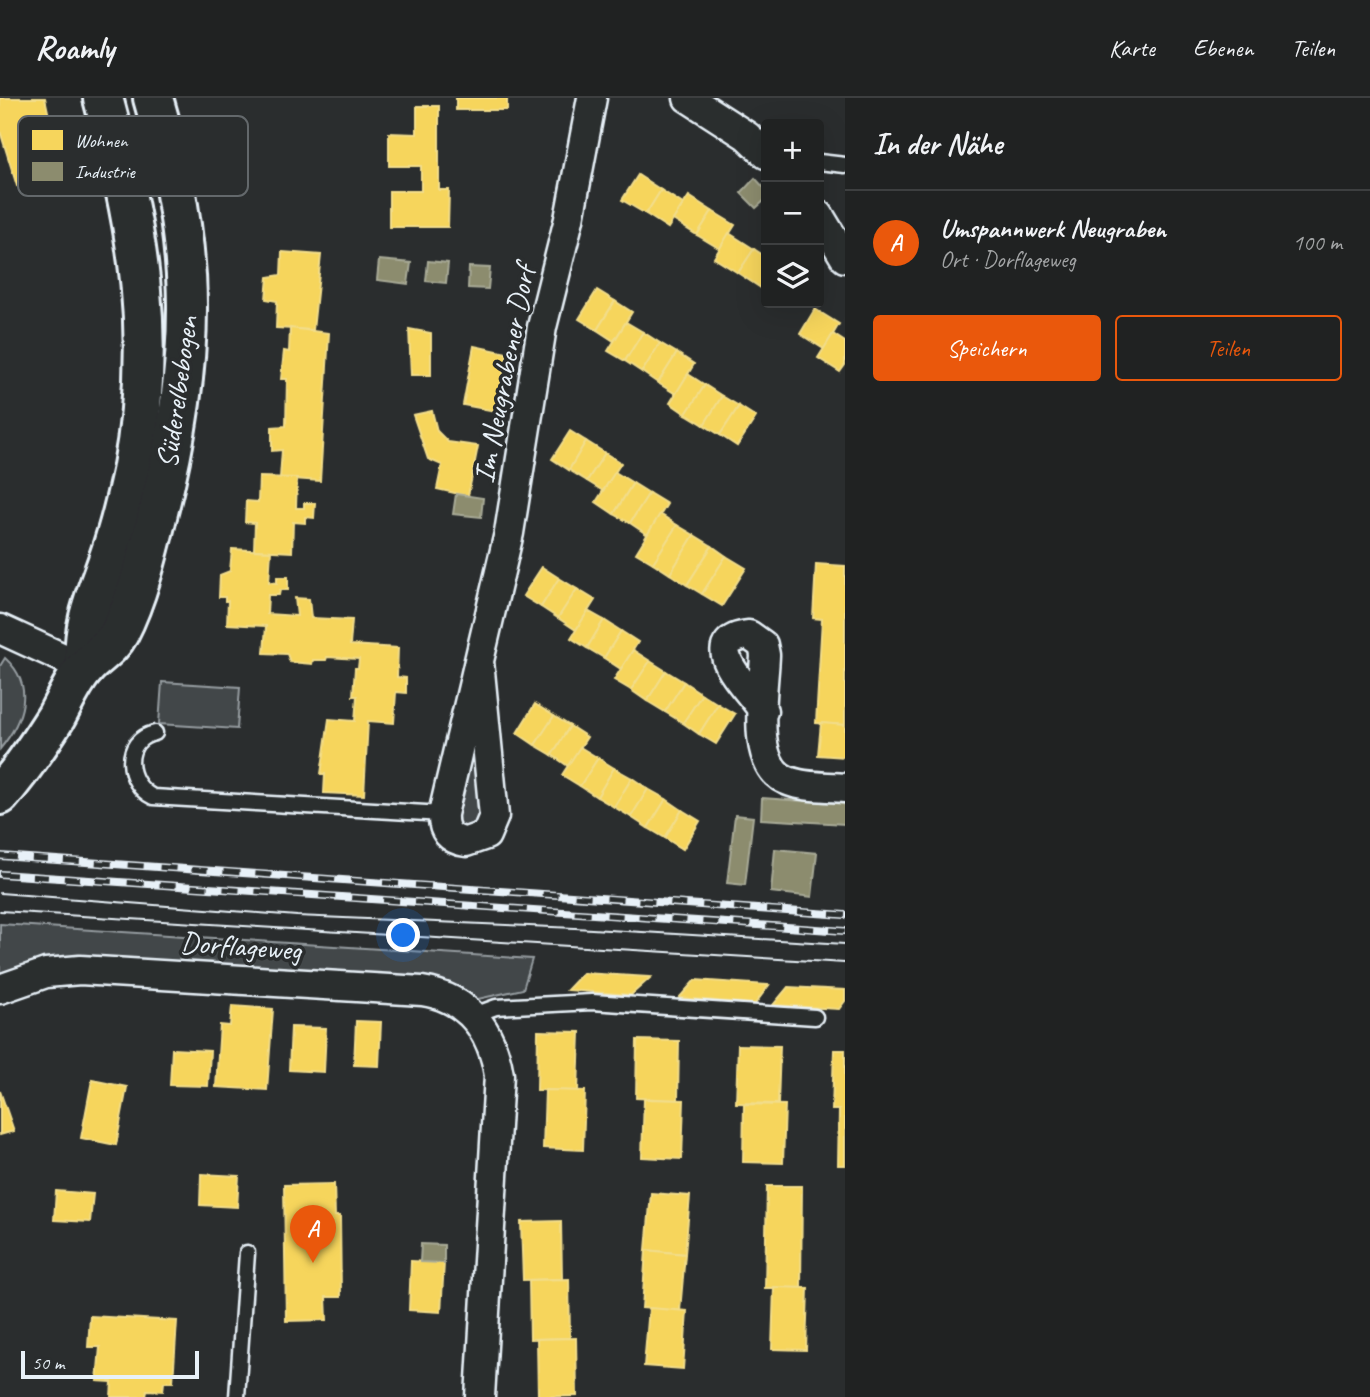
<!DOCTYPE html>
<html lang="de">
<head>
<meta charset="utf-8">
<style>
	:root { --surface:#202222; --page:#2d2f2f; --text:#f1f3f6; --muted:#a2a4a5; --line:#3d3f40; --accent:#ea580c }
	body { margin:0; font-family:Caveat,sans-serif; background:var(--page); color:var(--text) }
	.controls { position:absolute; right:21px; top:21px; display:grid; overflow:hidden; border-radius:7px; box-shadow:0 7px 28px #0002 }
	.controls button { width:63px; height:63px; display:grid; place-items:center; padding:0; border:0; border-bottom:2px solid var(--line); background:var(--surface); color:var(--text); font:35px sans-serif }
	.scale { position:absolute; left:21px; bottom:18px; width:178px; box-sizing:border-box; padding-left:7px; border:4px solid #e8f1f8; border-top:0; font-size:19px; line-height:24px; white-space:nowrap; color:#e8f1f8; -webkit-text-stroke:5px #2a2d2e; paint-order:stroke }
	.you { position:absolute; left:404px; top:838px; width:24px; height:24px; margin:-18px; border:5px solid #fff; border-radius:50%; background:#1a73e8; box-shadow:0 0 0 10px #1a73e833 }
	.badge { display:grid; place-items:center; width:46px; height:46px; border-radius:50%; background:var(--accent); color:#fff; font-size:23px; font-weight:700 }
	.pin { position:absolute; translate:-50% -58px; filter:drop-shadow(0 2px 4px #0008) }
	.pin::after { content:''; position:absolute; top:37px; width:24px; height:21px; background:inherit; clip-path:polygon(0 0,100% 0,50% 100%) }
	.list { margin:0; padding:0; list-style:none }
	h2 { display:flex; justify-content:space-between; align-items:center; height:91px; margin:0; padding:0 28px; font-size:30px }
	h2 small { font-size:23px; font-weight:400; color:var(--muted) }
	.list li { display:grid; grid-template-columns:46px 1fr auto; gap:21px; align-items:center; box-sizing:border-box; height:105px; padding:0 28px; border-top:2px solid var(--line) }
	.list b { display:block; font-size:26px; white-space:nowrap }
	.list p { margin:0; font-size:23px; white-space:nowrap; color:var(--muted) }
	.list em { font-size:23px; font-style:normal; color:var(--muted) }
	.actions { display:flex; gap:14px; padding:21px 28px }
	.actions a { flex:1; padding:16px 0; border:2px solid var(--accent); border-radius:7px; text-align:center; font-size:24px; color:var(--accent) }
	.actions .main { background:var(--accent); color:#fff }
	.icon { flex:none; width:38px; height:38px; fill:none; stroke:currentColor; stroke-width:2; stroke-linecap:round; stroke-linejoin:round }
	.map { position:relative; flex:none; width:845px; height:1299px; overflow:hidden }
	header { display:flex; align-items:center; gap:42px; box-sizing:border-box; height:98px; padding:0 35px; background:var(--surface); border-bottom:2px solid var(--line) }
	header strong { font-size:33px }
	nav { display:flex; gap:38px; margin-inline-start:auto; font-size:24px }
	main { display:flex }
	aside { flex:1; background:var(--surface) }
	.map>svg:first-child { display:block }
	.green { fill:#424648; stroke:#959ca0; stroke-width:2 }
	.homes { fill:#f6d55c; stroke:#f2dd8b; stroke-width:2 }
	.industry { fill:#8c8c6e; stroke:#a8aa97; stroke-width:2 }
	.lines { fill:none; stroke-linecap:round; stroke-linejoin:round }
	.lane-casing { stroke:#e8f1f8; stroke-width:19 }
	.street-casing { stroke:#e8f1f8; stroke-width:33 }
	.secondary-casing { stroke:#e8f1f8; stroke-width:44 }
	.lane { stroke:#2a2d2e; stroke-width:14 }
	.street { stroke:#2a2d2e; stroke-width:28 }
	.secondary { stroke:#2a2d2e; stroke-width:38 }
	.tram { stroke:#e8f1f8; stroke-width:2 }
	.rail-casing { stroke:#e8f1f8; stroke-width:8 }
	.rail { stroke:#2a2d2e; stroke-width:5; stroke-dasharray:16; stroke-linecap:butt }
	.labels { text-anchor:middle; stroke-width:7; stroke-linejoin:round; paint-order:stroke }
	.street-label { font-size:30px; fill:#e8f1f8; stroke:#2a2d2e }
	.key { fill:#2a2d2e; stroke:#63686b; stroke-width:2 }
	.key-label { font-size:19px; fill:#e8f1f8 }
</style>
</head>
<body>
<header>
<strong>Roamly</strong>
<nav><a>Karte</a><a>Ebenen</a><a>Teilen</a></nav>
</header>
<main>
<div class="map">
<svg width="845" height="1299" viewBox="0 0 845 1299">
	<rect width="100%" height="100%" fill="#2a2d2e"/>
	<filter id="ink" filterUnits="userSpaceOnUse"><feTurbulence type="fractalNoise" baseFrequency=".0143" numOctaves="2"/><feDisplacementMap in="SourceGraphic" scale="14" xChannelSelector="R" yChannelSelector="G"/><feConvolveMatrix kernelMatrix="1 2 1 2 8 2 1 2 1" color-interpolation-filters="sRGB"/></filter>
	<g filter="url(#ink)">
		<!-- green -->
		<g class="green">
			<path d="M 5,560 C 36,588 23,623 0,651 L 0,568 Z"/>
			<polygon points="162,584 240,589 237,631 159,626"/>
			<polygon points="474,635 486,723 468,733 455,722"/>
			<polygon points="0,826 532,861 523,891 478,901 443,885 0,879"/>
		</g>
		<!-- homes -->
		<g class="homes">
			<polygon points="0,0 45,0 62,78 17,88 0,33"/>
			<rect x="456" y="0" width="51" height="12"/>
			<polygon points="417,8 439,8 439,92 449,92 448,129 389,129 389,93 421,93 421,68 389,68 389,35 417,36"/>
			<polygon points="638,77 661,92 646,116 622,102"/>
			<polygon points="661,92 683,106 668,130 646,116"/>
			<polygon points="689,98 712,113 697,137 673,122"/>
			<polygon points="712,113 735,127 720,151 697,137"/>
			<polygon points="729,135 754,151 738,175 714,160"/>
			<polygon points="754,151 766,159 766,181 761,190 738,175"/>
			<polygon points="282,154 321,157 313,232 276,230 277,203 266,201 268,179 281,177"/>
			<polygon points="597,192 615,203 597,232 579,221"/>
			<polygon points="615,203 632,214 614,243 597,232"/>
			<polygon points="815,211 839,226 824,251 800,236"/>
			<polygon points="626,224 643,234 625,263 608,253"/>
			<polygon points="290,230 329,235 320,383 280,380 282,352 272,353 272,329 286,328 287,281 281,281 284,253 289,254"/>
			<polygon points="409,231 431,235 431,277 411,277"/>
			<polygon points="643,234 660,245 642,274 625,263"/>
			<polygon points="833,236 845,244 845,267 840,274 818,260"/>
			<polygon points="660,245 677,255 658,285 642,274"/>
			<polygon points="474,248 507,255 496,313 463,307"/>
			<polygon points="677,255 694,266 676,296 658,285"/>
			<polygon points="688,276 705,287 686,316 670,305"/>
			<polygon points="705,287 722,298 704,327 686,316"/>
			<polygon points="722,298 739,308 720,337 704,327"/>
			<polygon points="739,308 756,319 737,348 720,337"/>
			<polygon points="432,313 437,333 448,344 478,348 468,398 437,391 442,367 428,361 413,317"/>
			<polygon points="570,333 586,343 569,372 552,361"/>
			<polygon points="586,343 605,355 587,383 569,372"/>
			<polygon points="605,355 621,365 603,393 587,383"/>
			<polygon points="615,374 633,385 614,416 596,404"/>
			<polygon points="259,379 297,380 296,410 304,410 304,405 315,405 314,420 305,419 305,425 293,424 292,454 254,452 255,425 245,424 246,403 258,404"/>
			<polygon points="633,385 649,395 630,425 614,416"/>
			<polygon points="649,395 667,406 648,437 630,425"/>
			<polygon points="660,416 677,427 653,465 636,455"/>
			<polygon points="677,427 694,437 670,476 653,465"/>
			<polygon points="694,437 712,448 687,487 670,476"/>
			<polygon points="712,448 726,458 702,496 687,487"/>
			<polygon points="232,451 271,453 269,484 277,485 277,479 288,479 288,492 280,492 279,497 268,497 267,516 297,518 295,500 309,501 311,520 352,522 350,547 398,550 397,579 406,580 406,595 396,594 394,625 368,623 364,697 324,695 325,676 321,676 329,621 355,623 357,598 353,598 355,570 358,570 359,561 327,559 326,562 313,562 312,566 290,564 287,556 264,555 266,528 227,526 228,503 225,503 225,499 219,499 220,477 230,473"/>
			<polygon points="726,458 746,470 722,508 702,496"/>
			<polygon points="816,466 845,468 845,627 816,625 822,521 813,520"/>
			<polygon points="542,469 559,480 541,509 523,498"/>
			<polygon points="559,480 577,491 558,520 541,509"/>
			<polygon points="577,491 595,502 576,532 558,520"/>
			<polygon points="588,513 604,522 587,550 571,540"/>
			<polygon points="604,522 621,533 604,560 587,550"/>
			<polygon points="621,533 638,544 621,571 604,560"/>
			<polygon points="633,552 650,563 631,592 614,582"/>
			<polygon points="650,563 666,573 647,603 631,592"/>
			<polygon points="666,573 684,584 665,614 647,603"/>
			<polygon points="684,584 702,596 683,625 665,614"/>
			<polygon points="702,596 718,606 699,636 683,625"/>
			<polygon points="535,606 554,618 535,647 517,635"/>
			<polygon points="718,606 735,616 716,646 699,636"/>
			<polygon points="554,618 570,628 552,657 535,647"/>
			<polygon points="821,625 845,627 845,659 818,657"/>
			<polygon points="570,628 587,639 568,668 552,657"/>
			<polygon points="580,649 598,660 580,688 562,677"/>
			<polygon points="598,660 614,670 597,699 580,688"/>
			<polygon points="614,670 632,680 614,709 597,699"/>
			<polygon points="632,680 648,691 631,719 614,709"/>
			<polygon points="648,691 666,701 648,730 631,719"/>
			<polygon points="666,701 682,712 665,740 648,730"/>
			<polygon points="682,712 700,723 683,751 665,740"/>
			<polygon points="583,875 651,879 631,897 567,892"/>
			<polygon points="695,882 769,887 755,906 679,900"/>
			<polygon points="788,889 845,892 845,903 839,911 773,907"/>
			<polygon points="232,908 273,911 267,992 216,989 220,927 230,928"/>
			<polygon points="356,923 381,924 379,968 354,967"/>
			<polygon points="291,929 326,930 324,974 289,972"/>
			<polygon points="538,933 580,934 578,993 537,992"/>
			<polygon points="637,942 679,943 678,1002 636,1000"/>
			<polygon points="738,947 780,948 778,1006 736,1005"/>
			<polygon points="172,951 210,953 208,988 170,987"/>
			<polygon points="834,952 845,952 845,1067 838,1067 839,1012 832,1012"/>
			<polygon points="92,982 127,989 116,1047 81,1040"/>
			<polygon points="545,992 585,993 583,1052 543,1050"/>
			<polygon points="0,993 14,1033 0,1037"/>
			<polygon points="644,1001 684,1002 682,1061 642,1059"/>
			<polygon points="744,1006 785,1007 783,1065 743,1064"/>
			<polygon points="201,1076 239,1078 237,1109 200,1107"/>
			<polygon points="334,1086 335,1118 340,1118 341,1199 326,1199 327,1222 286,1223 284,1087"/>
			<polygon points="767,1088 802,1088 801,1190 765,1190"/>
			<polygon points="56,1093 93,1096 90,1124 54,1122"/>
			<polygon points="651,1095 690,1098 685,1156 646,1152"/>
			<polygon points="561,1123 562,1181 523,1182 521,1124"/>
			<polygon points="646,1152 685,1156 680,1213 642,1210"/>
			<polygon points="411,1163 444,1165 441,1214 409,1212"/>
			<polygon points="569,1181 570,1240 530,1241 529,1182"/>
			<polygon points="774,1189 808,1190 806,1252 772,1251"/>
			<polygon points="649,1210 687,1213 683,1271 644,1268"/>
			<polygon points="90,1218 177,1223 173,1284 164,1284 163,1293 147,1292 146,1299 111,1299 112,1284 97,1283 100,1249 88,1249"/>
			<polygon points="576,1240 577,1298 538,1299 537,1241"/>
		</g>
		<!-- industry -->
		<g class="industry">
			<polygon points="755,80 766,92 766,101 756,110 741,95"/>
			<polygon points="379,162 411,165 408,186 377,182"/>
			<polygon points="428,163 448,165 446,185 426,183"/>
			<polygon points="469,169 490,170 488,191 468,190"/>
			<polygon points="456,396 483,400 481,419 453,416"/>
			<polygon points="762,700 845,706 845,726 761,721"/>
			<polygon points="735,717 753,719 745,787 727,785"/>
			<polygon points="775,751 817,755 812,799 771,794"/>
			<polygon points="421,1146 444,1147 444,1165 420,1164"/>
		</g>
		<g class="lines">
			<!-- lane casing -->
			<g class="lane-casing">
				<g id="lane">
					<polyline points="819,64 845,67"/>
					<path d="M 155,635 C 121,642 126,686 153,699 L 443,716"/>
					<polyline points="474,917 496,909 592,904 815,919"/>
					<polyline points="237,1299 247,1155"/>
				</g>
			</g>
			<!-- street casing -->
			<g class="street-casing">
				<g id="street">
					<polyline points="688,0 747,38 766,56"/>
					<polyline points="819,117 845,160"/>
					<polyline points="0,531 85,570"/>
					<path d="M 479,563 L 494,718 L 486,737 L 466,744 C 450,742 442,733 443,716 L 509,435 L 542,229 L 569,121 L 592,0"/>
					<path d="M 763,613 C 753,594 693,543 749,537 L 763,547 L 765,557 C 764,591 749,666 786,682 C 804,690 826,688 845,690"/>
					<path d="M 0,891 L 46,875 L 80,872 L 422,893 C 468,900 492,932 499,977 L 480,1299"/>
				</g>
			</g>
			<!-- secondary casing -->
			<g class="secondary-casing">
				<g id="secondary">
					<path d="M 85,570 C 81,518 101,489 115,441 C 122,419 127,397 132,374 C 158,240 138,129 103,0"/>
					<path d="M 0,697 C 21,673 39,646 56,619 C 65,603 73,583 86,569 C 97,557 111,550 119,535 C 137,501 149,452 158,414 C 197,260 198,153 153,0"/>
				</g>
			</g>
			<!-- lane -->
			<use href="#lane" class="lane"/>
			<!-- street -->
			<use href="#street" class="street"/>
			<!-- secondary -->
			<use href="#secondary" class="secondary"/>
			<!-- tram -->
			<g class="tram">
				<polyline points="0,795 297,818 575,830 845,846"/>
				<polyline points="0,813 845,865"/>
			</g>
			<!-- rail casing -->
			<g class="rail-casing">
				<g id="rail">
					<polyline points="0,758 845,817"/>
					<polyline points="0,776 845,833"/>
				</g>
			</g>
			<!-- rail -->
			<use href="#rail" class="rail"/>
		</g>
	</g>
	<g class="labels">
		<!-- street labels -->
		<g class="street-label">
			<text transform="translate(504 276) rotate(-79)" y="10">Im Neugrabener Dorf</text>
			<text transform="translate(177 294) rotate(-82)" y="10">Süderelbebogen</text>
			<text transform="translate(241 848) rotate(4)" y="10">Dorflageweg</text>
		</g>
	</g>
	<!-- legend -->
	<rect x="18" y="18" width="230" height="80" rx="10" class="key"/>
	<rect x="32" y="32" width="31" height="20" fill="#f6d55c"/>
	<rect x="32" y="64" width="31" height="19" fill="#8c8c6e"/>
	<g class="key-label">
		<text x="75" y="49">Wohnen</text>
		<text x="75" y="80">Industrie</text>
	</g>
</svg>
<div class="controls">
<button>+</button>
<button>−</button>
<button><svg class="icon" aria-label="layers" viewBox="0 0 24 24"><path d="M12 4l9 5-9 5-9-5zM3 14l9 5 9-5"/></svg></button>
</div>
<div class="scale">50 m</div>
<div class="you"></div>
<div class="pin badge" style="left:313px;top:1165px">A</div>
</div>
<aside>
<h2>In der Nähe<small></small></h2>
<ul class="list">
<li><span class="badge">A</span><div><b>Umspannwerk Neugraben</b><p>Ort · Dorflageweg</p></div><em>100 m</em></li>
</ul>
<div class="actions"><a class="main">Speichern</a><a>Teilen</a></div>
</aside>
</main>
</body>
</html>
